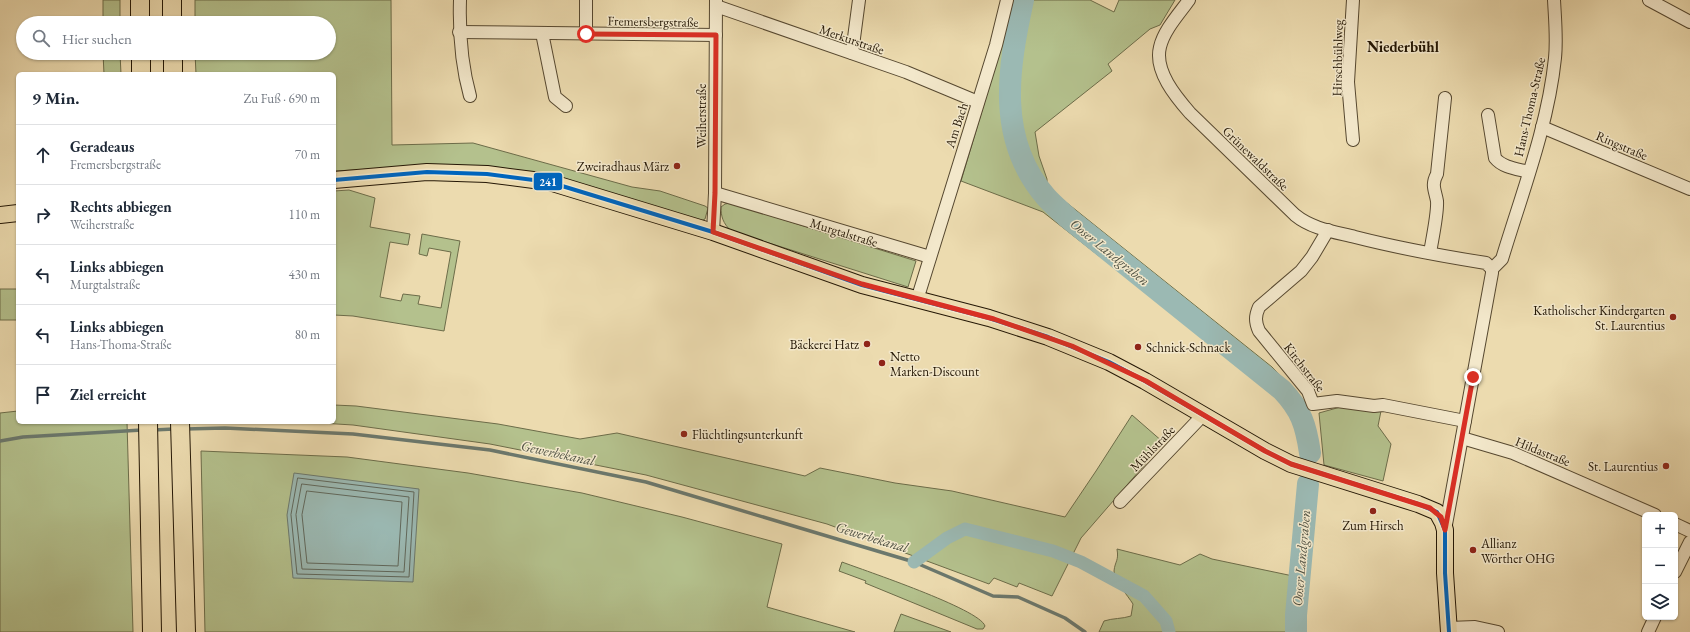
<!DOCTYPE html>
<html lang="de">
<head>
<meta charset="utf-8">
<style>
	:root { --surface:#fff; --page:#f2f2f3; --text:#1f2937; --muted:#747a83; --line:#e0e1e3 }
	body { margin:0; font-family:"EB Garamond",serif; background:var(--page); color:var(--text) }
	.controls { position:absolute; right:12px; bottom:12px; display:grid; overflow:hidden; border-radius:6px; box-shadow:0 1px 3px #0004 }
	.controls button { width:36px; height:36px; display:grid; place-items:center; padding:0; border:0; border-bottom:1px solid var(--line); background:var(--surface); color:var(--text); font:20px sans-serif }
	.stop { position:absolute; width:12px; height:12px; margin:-9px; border:3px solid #d93025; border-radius:50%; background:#fff }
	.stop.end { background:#d93025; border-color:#fff; box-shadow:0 1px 4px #0008 }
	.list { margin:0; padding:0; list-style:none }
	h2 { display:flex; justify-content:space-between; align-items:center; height:52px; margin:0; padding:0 16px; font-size:17px }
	h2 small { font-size:13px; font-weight:400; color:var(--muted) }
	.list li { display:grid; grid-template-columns:26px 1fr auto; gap:12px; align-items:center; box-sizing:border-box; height:60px; padding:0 16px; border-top:1px solid var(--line) }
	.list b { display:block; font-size:15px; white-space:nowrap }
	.list p { margin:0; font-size:13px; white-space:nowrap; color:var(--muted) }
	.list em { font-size:13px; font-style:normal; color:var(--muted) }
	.icon { flex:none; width:22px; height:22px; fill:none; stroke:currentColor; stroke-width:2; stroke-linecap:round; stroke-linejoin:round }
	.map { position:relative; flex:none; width:1690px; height:632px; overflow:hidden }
	.search { position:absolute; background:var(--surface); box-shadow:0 1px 3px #0004; left:16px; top:16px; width:320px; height:44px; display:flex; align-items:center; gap:10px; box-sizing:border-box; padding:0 14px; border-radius:22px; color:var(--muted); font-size:15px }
	.panel { position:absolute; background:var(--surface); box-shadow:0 1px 3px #0004; left:16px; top:72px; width:320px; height:352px; border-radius:6px }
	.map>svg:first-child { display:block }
	.green { fill:#b4c18d; stroke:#6c6c49 }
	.water { fill:#9bb9b3; stroke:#6b786d }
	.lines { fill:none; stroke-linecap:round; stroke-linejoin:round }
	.shore { stroke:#60685c; stroke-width:1 }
	.stream { stroke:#6b786d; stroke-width:3.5 }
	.canal { stroke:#9bb9b3; stroke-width:13 }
	.river { stroke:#9bb9b3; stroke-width:22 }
	.minor-casing { stroke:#564830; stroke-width:14 }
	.major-casing { stroke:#241705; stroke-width:18 }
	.highway-casing { stroke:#241705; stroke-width:20 }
	.minor { stroke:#f3e8cb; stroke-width:12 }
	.major { stroke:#ecdbaf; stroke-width:16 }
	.highway { stroke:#ecdbaf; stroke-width:18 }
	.bus-1-casing { stroke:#f3e8cb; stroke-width:7 }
	.bus-1 { stroke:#0065bd; stroke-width:4 }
	.route { stroke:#d93025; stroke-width:5 }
	.poi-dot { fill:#8f2418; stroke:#f3e8cb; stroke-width:1.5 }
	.labels { text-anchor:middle; stroke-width:3; stroke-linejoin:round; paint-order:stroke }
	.street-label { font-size:13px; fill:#241705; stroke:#f3e8cb }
	.poi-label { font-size:13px; fill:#241705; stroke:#f3e8cb; text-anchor:end }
	.water-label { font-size:14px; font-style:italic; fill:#4e5042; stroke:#f3e8cb }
	.quarter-label { font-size:15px; font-weight:bold; fill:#241705; stroke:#f3e8cb }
	.line-badge { stroke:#f3e8cb; stroke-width:1.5 }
	.badge-label { font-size:11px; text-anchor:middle; font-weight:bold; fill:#fff }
</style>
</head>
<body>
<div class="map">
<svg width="1690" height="632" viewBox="0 0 1690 632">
	<rect width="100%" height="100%" fill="#ecdbaf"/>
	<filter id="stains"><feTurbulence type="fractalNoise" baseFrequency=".005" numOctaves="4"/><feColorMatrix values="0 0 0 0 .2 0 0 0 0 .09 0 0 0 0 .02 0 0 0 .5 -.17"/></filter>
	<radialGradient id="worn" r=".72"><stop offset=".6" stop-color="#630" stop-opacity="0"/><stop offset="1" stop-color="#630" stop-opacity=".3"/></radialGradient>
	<!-- green -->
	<g class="green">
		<rect x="103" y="0" width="17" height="23"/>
		<polygon points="195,0 391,0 392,145 473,143 632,187 660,191 705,206 708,208 705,219 701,221 628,200 391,168 334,171 334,74 196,74 195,53 329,53 329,23 195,23"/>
		<polygon points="1012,0 1018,0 1005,73 1004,115 1011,145 1025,177 1038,198 1052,213 1101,252 1099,256 1043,212 961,181 1001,47"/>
		<path d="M 1027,0 L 1090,0 L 1114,12 L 1119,0 L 1175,0 L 1160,25 L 1150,29 L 1108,64 L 1112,71 L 1035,132 L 1039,156 L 1047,179 L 1047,187 L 1272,367 L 1306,403 L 1307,410 L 1269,372 L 1071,214 C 1057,201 1044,189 1034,173 C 1030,168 1029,162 1026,156 C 1006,106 1018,52 1027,0 Z"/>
		<polygon points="103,53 120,53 121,74 104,74"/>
		<polygon points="349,190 375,198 370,227 410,234 408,245 390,242 380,297 401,301 403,294 420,296 418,304 441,308 451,252 429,248 427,256 419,254 422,234 460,241 444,331 353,316 334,315 334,191"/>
		<path d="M 730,203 L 916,261 L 908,287 L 731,231 C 723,223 721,217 721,207 L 725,204 Z"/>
		<rect x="0" y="289" width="18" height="31"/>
		<polygon points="334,405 356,406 498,424 580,439 617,433 805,476 820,468 895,483 952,491 1065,517 1096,471 1132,415 1163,442 1147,462 1081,538 1052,596 1019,583 1017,587 994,578 989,584 827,524 646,475 490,444 353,425 304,422 334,422"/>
		<polygon points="1344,406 1381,411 1378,426 1391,444 1383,481 1324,465 1319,413"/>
		<polygon points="18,411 18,422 127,422 133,632 0,632 0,413"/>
		<polygon points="201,451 347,457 468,473 582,493 682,517 782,544 767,607 855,632 205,632"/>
		<path d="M 1117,549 L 1180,565 L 1200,554 L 1212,559 L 1293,576 L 1291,632 L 1099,632 L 1104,621 C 1113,618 1122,619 1131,616 L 1133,604 C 1128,596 1114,580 1114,571 C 1115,561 1119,561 1117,549 Z"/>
		<path d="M 842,562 C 863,570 980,609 985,626 L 983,629 L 977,629 L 865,583 L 866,581 L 839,571 Z"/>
		<polygon points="901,614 951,632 894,632"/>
	</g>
	<!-- water -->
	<polygon class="water" points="294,473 419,489 413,582 293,578 287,515"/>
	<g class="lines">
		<!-- shore -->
		<g class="shore">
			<polygon points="298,478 414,492 409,577 297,574 291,515"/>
			<polygon points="302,484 409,497 404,572 302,569 296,515"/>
			<polygon points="307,491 402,502 398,566 307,563 302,515"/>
		</g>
		<!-- stream -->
		<g class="stream">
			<polyline points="185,429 225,428 353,434 490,450 646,482 914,562 993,596 1018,597 1065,618 1085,632"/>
			<polyline points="153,430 174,429"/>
			<polyline points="0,441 23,437 142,430"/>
		</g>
		<!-- canal -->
		<polyline class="canal" points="914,562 947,538 965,529 1053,551 1081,562 1144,596 1166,621 1169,632"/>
		<!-- river -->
		<g class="river">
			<path d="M 1023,0 C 1008,69 996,139 1046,197 C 1053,205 1061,211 1068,218 L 1282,390 C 1301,410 1306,425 1310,453"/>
			<polyline points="1296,632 1296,615 1308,484"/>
		</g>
		<!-- minor casing -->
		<g class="minor-casing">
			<g id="minor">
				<path d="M 460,0 C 459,33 461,64 470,96"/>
				<path d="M 1189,0 C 1179,14 1164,30 1160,47 C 1154,71 1176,97 1190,113 L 1295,215 C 1312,229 1335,232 1355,237 C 1398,248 1442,256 1486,263 L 1492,269"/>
				<polyline points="1353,0 1348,82 1353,140"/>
				<polyline points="1649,0 1690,22"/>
				<polyline points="716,6 906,72 978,102"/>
				<polyline points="459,32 716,35"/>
				<polyline points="542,33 555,97 566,106"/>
				<polyline points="586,34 586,0"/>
				<polyline points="852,53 859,0"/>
				<path d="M 1488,115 L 1495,158 C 1503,168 1518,169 1529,172"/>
				<polyline points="1542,127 1690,189"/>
				<polyline points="715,193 930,257"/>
				<path d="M 1328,230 L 1312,257 L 1301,271 L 1259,307 C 1255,316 1255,322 1259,331 L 1308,391 L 1313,404 L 1337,401 L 1374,406 L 1383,405 L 1465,421"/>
				<polyline points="713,232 715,193 716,0"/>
				<path d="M 1430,253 C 1432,240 1438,213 1437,201 C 1435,190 1431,185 1437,174 L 1445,98"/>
				<polyline points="917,300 996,45 1007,0"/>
				<polyline points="1462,438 1513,453 1655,515"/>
				<polyline points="1120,502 1204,414"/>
				<polyline points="1675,524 1690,531"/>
				<path d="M 1445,530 L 1492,273 L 1492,269 L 1502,259 C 1522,193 1548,126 1555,58 C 1557,39 1555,19 1554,0"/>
				<polyline points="1675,572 1690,542"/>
				<polyline points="1449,628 1475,627 1498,632"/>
				<polyline points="1648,632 1655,617"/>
			</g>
		</g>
		<!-- major casing -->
		<g class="major-casing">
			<g id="major">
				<polyline points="334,180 427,172 487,174 549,182 713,232 862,285 989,318 1048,337 1109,362 1145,381 1265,451 1291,464 1418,504 1437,512 1443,523 1445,530 1445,573 1449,632"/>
				<polyline points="0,215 18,213"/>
			</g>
		</g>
		<!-- highway casing -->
		<g class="highway-casing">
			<g id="highway">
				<polyline points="140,0 140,23"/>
				<polyline points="172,0 172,23"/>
				<polyline points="141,53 141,74"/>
				<polyline points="173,53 173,74"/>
				<polyline points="148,422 152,632"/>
				<polyline points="180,422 186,632"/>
			</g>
		</g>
		<!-- minor -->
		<use href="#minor" class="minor"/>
		<!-- major -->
		<use href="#major" class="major"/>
		<!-- highway -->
		<use href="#highway" class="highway"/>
		<!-- bus-1 casing -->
		<g class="bus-1-casing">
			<polyline id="bus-1" points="334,180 427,172 487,174 549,182 713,232 862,285 989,318 1048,337 1109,362 1145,381 1265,451 1291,464 1418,504 1437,512 1445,530 1445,573 1449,632"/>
		</g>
		<!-- bus-1 -->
		<use href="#bus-1" class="bus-1"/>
	</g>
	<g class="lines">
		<!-- route -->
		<polyline class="route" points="586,34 716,35 715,193 713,232 862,284 994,319 1072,346 1146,381 1265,451 1291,464 1430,508 1441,517 1445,530 1473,377"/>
	</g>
	<!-- markers -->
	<g class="poi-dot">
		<circle cx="677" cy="166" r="4"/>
		<circle cx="1673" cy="317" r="4"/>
		<circle cx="867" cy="344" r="4"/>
		<circle cx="1138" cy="347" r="4"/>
		<circle cx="882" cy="363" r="4"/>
		<circle cx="684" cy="434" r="4"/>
		<circle cx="1666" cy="466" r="4"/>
		<circle cx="1373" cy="511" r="4"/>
		<circle cx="1473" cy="550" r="4"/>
	</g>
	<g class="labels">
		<!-- street labels -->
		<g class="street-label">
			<text transform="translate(653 21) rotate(1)" y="5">Fremersbergstraße</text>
			<text transform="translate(852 39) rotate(19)" y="5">Merkurstraße</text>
			<text transform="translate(1337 58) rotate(-89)" y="5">Hirschbühlweg</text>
			<text transform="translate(1529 107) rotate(-77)" y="5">Hans-Thoma-Straße</text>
			<text transform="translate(701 116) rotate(-90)" y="5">Weiherstraße</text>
			<text transform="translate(956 125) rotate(-72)" y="5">Am Bach</text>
			<text transform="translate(1622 145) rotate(23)" y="5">Ringstraße</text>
			<text transform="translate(1256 158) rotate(44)" y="5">Grünewaldstraße</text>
			<text transform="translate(844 232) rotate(17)" y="5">Murgtalstraße</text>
			<text transform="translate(1305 367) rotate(52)" y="5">Kirchstraße</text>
			<text transform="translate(1152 448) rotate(-46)" y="5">Mühlstraße</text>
			<text transform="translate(1543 451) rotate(22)" y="5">Hildastraße</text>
		</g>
		<!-- poi labels -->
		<g class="poi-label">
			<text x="669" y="171">Zweiradhaus März</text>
			<text x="1665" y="315">Katholischer Kindergarten<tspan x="1665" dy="15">St. Laurentius</tspan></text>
			<text x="859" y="349">Bäckerei Hatz</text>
			<text x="1146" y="352" text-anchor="start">Schnick-Schnack</text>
			<text x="890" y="361" text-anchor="start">Netto<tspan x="890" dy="15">Marken-Discount</tspan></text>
			<text x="692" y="439" text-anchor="start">Flüchtlingsunterkunft</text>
			<text x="1658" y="471">St. Laurentius</text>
			<text x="1373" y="530" text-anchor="middle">Zum Hirsch</text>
			<text x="1481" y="548" text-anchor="start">Allianz<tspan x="1481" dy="15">Wörther OHG</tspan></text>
		</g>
		<!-- water labels -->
		<g class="water-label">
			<text transform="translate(1110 252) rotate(39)" y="5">Ooser Landgraben</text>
			<text transform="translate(558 453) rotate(12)" y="5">Gewerbekanal</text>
			<text transform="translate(872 537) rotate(17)" y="5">Gewerbekanal</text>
			<text transform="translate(1301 558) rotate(-85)" y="5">Ooser Landgraben</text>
		</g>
		<!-- quarter labels -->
		<g class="quarter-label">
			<text x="1403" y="52">Niederbühl</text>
		</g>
	</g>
	<rect class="line-badge" x="533" y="172" width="30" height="19" rx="4" fill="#0065bd"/>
	<g class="badge-label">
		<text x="548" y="186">241</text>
	</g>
	<rect width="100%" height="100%" filter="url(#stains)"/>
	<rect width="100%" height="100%" fill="url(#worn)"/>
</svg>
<div class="controls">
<button>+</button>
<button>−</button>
<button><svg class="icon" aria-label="layers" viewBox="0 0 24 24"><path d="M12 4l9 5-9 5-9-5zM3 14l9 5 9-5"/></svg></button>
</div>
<div class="stop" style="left:586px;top:34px"></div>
<div class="stop end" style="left:1473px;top:377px"></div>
<div class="search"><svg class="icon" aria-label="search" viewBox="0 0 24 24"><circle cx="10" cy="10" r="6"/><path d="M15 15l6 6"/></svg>Hier suchen</div>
<section class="panel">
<h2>9 Min.<small>Zu Fuß · 690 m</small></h2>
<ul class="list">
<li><svg class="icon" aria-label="ahead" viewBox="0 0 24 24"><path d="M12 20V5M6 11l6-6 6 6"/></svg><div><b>Geradeaus</b><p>Fremersbergstraße</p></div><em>70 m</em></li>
<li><svg class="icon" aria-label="right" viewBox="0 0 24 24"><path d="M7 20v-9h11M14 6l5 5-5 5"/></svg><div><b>Rechts abbiegen</b><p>Weiherstraße</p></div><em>110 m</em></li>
<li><svg class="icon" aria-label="left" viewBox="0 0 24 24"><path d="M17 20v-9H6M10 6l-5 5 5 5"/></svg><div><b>Links abbiegen</b><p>Murgtalstraße</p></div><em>430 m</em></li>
<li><svg class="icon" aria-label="left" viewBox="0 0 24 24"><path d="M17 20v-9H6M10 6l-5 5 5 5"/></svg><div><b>Links abbiegen</b><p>Hans-Thoma-Straße</p></div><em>80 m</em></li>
<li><svg class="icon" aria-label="arrive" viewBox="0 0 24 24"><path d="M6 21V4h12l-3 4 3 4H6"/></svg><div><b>Ziel erreicht</b></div></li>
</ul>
</section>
</div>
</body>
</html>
